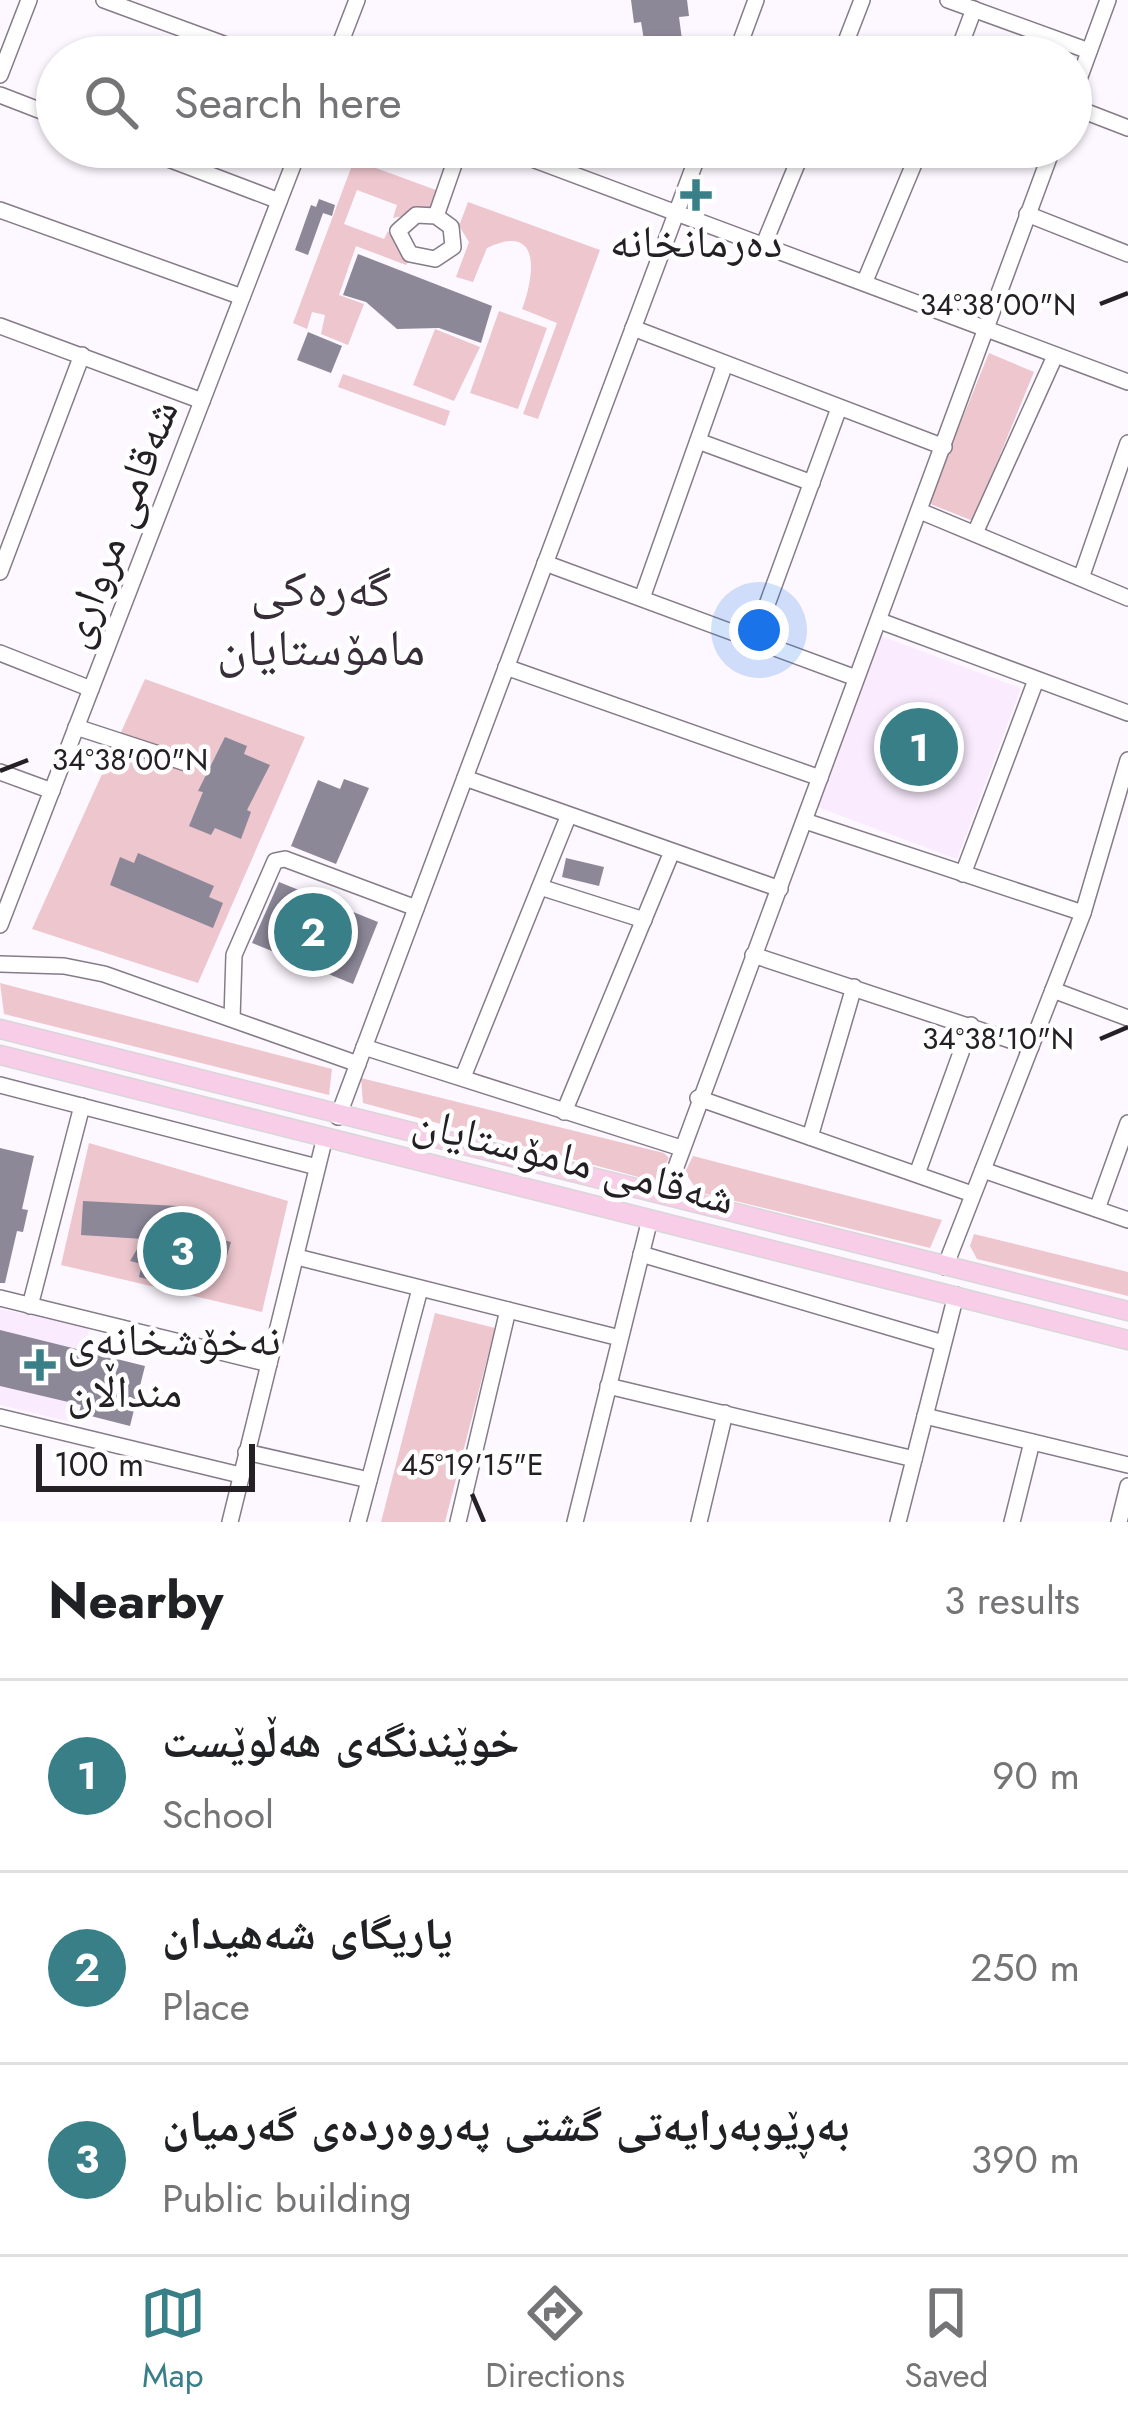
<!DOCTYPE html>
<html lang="en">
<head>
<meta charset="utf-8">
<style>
	:root { --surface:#fff; --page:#f6f6f6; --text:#202124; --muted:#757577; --line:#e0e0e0; --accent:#387f88 }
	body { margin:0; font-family:Jost,"Noto Naskh Arabic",sans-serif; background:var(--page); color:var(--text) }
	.scale { position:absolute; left:36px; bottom:30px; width:219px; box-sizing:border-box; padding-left:12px; border:6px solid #242025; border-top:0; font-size:33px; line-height:42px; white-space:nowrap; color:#242025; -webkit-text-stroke:9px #fff; paint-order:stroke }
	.you { position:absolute; left:759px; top:630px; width:42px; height:42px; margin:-30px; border:9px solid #fff; border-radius:50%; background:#1a73e8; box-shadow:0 0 0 18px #1a73e833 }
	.badge { display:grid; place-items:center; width:78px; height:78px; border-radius:50%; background:var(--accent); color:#fff; font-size:39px; font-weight:700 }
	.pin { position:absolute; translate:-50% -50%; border:6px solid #fff; box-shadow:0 3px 12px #0006 }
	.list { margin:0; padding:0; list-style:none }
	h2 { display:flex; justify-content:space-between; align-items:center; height:156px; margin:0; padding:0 48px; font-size:51px }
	h2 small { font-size:39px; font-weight:400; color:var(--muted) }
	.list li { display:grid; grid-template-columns:78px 1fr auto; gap:36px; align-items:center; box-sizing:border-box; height:192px; padding:0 48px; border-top:3px solid var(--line) }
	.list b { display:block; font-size:45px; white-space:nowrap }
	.list p { margin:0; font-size:39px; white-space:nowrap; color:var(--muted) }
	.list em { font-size:39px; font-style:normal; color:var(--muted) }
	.icon { flex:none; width:66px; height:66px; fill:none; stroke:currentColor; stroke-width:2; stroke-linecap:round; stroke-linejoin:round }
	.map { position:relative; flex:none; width:1128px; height:1522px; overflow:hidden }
	.search { position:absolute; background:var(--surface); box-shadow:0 3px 9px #0004; left:36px; right:36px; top:36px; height:132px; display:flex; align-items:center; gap:30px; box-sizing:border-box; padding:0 42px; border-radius:66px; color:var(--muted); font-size:45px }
	.sheet { height:732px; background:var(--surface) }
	nav { display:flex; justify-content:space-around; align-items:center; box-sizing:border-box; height:168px; border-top:3px solid var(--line); background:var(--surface); font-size:33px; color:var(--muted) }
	nav a { display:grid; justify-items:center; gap:6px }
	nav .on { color:var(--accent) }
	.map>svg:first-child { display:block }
	.built { fill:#faecfe }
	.green { fill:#edc6ce }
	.building { fill:#8c8898 }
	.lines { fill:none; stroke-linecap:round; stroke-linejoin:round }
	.minor-casing { stroke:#867b89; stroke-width:18 }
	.major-casing { stroke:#d8d7d8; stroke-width:21 }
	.minor { stroke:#fff; stroke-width:15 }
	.major { stroke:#f8cde8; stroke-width:18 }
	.ticks { fill:none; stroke:#242025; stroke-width:4.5 }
	.poi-dot { fill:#387f88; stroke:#fff; stroke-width:4.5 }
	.labels { text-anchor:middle; stroke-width:9; stroke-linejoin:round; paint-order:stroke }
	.poi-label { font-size:45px; fill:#242025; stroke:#fff }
	.street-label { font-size:45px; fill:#242025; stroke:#fff }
	.quarter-label { font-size:51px; fill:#382e3a; stroke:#fff }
	.ticks-label { font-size:30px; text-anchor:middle; fill:#242025; stroke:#fff; stroke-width:9; stroke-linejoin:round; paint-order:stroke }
</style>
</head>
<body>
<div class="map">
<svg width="1128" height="1522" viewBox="0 0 1128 1522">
	<rect width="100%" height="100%" fill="#fdf8ff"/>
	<!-- built -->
	<g class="built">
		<polygon points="881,636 1021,688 957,859 817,807"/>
		<polygon points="0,1309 90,1326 67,1421 0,1405"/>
	</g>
	<!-- green -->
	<g class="green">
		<polygon points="354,160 436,190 429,211 393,218 397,205 357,190 344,224 384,239 388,231 410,259 406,265 356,246 339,295 364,304 348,345 321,334 325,315 312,312 307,329 293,323"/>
		<path d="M 468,202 L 600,250 L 538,419 L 523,414 L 557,323 L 522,309 C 534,278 543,221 487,248 L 473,282 L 456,277 L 469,242 L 459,226 Z"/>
		<polygon points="499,311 547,328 518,409 470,393"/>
		<polygon points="435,329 480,347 454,401 413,385"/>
		<polygon points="989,353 1034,372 973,521 928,503"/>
		<polygon points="343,374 450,411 445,426 338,387"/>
		<polygon points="145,679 305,737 198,983 32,929"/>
		<polygon points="0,983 332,1069 329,1095 4,1014"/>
		<polygon points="361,1078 664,1153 669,1158 657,1182 363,1103"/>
		<polygon points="89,1143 288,1201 262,1312 61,1265"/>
		<polygon points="693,1156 942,1220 930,1248 698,1192 685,1172"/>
		<polygon points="974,1234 1128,1272 1128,1296 977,1259 970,1246"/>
		<polygon points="435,1313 495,1328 445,1522 381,1522"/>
	</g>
	<!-- building -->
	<g class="building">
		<polygon points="631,0 687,0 689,16 679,17 683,47 646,52 641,22 634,23"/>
		<polygon points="319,199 335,205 332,216 323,213 308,255 295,250 311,205 316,207"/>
		<polygon points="358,254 492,306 481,343 439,328 397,329 366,302 343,295"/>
		<polygon points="308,332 342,346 331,373 297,360"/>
		<polygon points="225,737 247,746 244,754 270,765 247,810 251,812 241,839 215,828 211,835 189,826 203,792 198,791"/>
		<polygon points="344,779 369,788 336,864 291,846 318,780 340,789"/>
		<polygon points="138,853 214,886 209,897 223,903 213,928 110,885 120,857 134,863"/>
		<polygon points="566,858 604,867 599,886 562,877"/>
		<polygon points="279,882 378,922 353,984 252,943"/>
		<polygon points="0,1148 34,1156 22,1209 28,1210 23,1232 17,1231 5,1283 0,1283"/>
		<polygon points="83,1201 178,1206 176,1228 231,1242 222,1273 197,1268 193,1291 139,1277 142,1264 130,1261 143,1239 81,1235"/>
		<polygon points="0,1330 145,1366 130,1426 79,1413 81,1405 0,1386"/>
	</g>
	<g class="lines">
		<!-- minor casing -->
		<g class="minor-casing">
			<g id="minor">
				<polyline points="104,0 259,57"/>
				<polyline points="948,0 1089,51"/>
				<polyline points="335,57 357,0"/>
				<polyline points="735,57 756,0"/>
				<polyline points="840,57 862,0"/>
				<polyline points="956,57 974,9"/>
				<polyline points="0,75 29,0"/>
				<polyline points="0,95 57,117"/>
				<polyline points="1071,101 1108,0"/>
				<polyline points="1071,106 1128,128"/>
				<polyline points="137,147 279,201"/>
				<polyline points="500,147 1128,382"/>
				<polyline points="0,210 242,297"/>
				<polyline points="1027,214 1128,254"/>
				<polygon points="416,215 436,216 451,227 453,247 435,259 410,254 398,231"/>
				<polyline points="436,216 460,147"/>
				<polyline points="764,244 804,147"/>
				<polyline points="865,281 921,147"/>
				<polyline points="0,326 202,401"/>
				<polyline points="633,328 944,447"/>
				<polyline points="698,441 812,483"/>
				<polyline points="920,511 1128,598"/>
				<polyline points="975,533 1055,356"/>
				<polyline points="545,563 856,678"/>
				<polyline points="0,572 82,355"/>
				<polyline points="1081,578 1128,443"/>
				<polyline points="642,598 725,364"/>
				<polyline points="880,621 1128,713"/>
				<polyline points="754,640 839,408"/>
				<polyline points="0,653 91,689"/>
				<polyline points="506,667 820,778"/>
				<polyline points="76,727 186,763"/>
				<polyline points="0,772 52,791"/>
				<polyline points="465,778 780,889"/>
				<polyline points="805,821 1083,913"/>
				<polyline points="963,874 1036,680"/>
				<polyline points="540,887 644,920"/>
				<polyline points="0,925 300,147"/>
				<polyline points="753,955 1031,1047"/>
				<polyline points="0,964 64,966 104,974 358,1064"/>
				<polyline points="1053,990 1128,1018"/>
				<polyline points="232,1019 234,955 275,861 285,859 416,908"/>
				<polyline points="364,1047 681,1148"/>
				<polyline points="463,1077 568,817"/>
				<polyline points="0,1085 317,1167"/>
				<polyline points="698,1098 972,1194"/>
				<polyline points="564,1112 671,854"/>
				<polyline points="338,1117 701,147"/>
				<polyline points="810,1137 854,987"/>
				<polyline points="983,1170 1128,1220"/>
				<polyline points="917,1174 971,1025"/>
				<polyline points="666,1194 1053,147"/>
				<polyline points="1097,1209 1128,1123"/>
				<polyline points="641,1254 943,1343"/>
				<polyline points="297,1257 620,1338"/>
				<polyline points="945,1267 1083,913 1128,760"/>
				<polyline points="0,1298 269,1364"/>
				<polyline points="30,1306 82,1106"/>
				<polyline points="608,1386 914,1459"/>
				<polyline points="925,1416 1128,1465"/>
				<polyline points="0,1417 240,1475"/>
				<polyline points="246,1452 369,1480"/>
				<polyline points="230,1522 325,1137"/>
				<polyline points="358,1522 420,1289"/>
				<polyline points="458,1522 508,1310"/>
				<polyline points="575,1522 650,1219"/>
				<polyline points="699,1522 725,1413"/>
				<polyline points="898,1522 956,1295"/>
				<polyline points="1012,1522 1032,1442"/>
				<polyline points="1119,1522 1128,1486"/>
			</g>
		</g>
		<!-- major casing -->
		<g class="major-casing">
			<g id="major">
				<polyline points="0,1029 1128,1311"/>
				<polyline points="0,1055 1128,1340"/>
			</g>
		</g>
		<!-- minor -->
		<use href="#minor" class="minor"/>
		<!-- major -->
		<use href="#major" class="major"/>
	</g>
	<!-- ticks -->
	<path class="ticks" d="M 1100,304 L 1128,293M 0,771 L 28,760M 1100,1039 L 1128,1027M 472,1494 L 484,1522"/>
	<!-- markers -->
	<g class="poi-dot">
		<path d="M690 177h12v12h12v12h-12v12h-12v-12h-12v-12h12z"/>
		<path d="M34 1347h12v12h12v12h-12v12h-12v-12h-12v-12h12z"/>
	</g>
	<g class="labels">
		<!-- poi labels -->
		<g class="poi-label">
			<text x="696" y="257">دەرمانخانە</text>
			<text x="67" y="1355" text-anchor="start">نەخۆشخانەی<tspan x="67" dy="52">منداڵان</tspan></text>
		</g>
		<!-- street labels -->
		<g class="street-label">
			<text transform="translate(117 523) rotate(-69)" y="16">شەقامی مرواری</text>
			<text transform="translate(574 1159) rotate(14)" y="16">شەقامی مامۆستایان</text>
		</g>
		<!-- quarter labels -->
		<g class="quarter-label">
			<text x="321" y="606">گەرەکی<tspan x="321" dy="59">مامۆستایان</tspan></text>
		</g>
	</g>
	<g class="ticks-label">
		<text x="998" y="315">34°38'00"N</text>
		<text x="130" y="770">34°38'00"N</text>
		<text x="998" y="1049">34°38'10"N</text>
		<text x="472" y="1475">45°19'15"E</text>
	</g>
</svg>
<div class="scale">100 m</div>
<div class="you"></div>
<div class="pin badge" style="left:919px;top:747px">1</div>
<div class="pin badge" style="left:313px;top:932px">2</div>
<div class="pin badge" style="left:182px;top:1251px">3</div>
<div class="search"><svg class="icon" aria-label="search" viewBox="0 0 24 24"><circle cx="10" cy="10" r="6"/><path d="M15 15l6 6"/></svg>Search here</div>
</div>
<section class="sheet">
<h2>Nearby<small>3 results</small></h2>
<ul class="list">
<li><span class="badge">1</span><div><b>خوێندنگەی هەڵوێست</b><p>School</p></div><em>90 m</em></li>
<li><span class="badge">2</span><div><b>یاریگای شەهیدان</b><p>Place</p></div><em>250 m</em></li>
<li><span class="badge">3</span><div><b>بەڕێوبەرایەتی گشتی پەروەردەی گەرمیان</b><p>Public building</p></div><em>390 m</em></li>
</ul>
</section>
<nav>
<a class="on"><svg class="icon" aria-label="map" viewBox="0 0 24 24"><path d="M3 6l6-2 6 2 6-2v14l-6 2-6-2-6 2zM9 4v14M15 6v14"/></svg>Map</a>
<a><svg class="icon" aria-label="directions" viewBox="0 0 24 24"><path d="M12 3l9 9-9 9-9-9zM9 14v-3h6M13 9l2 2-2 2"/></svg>Directions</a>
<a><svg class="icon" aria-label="saved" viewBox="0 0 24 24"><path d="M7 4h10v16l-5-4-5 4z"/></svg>Saved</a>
</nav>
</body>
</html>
